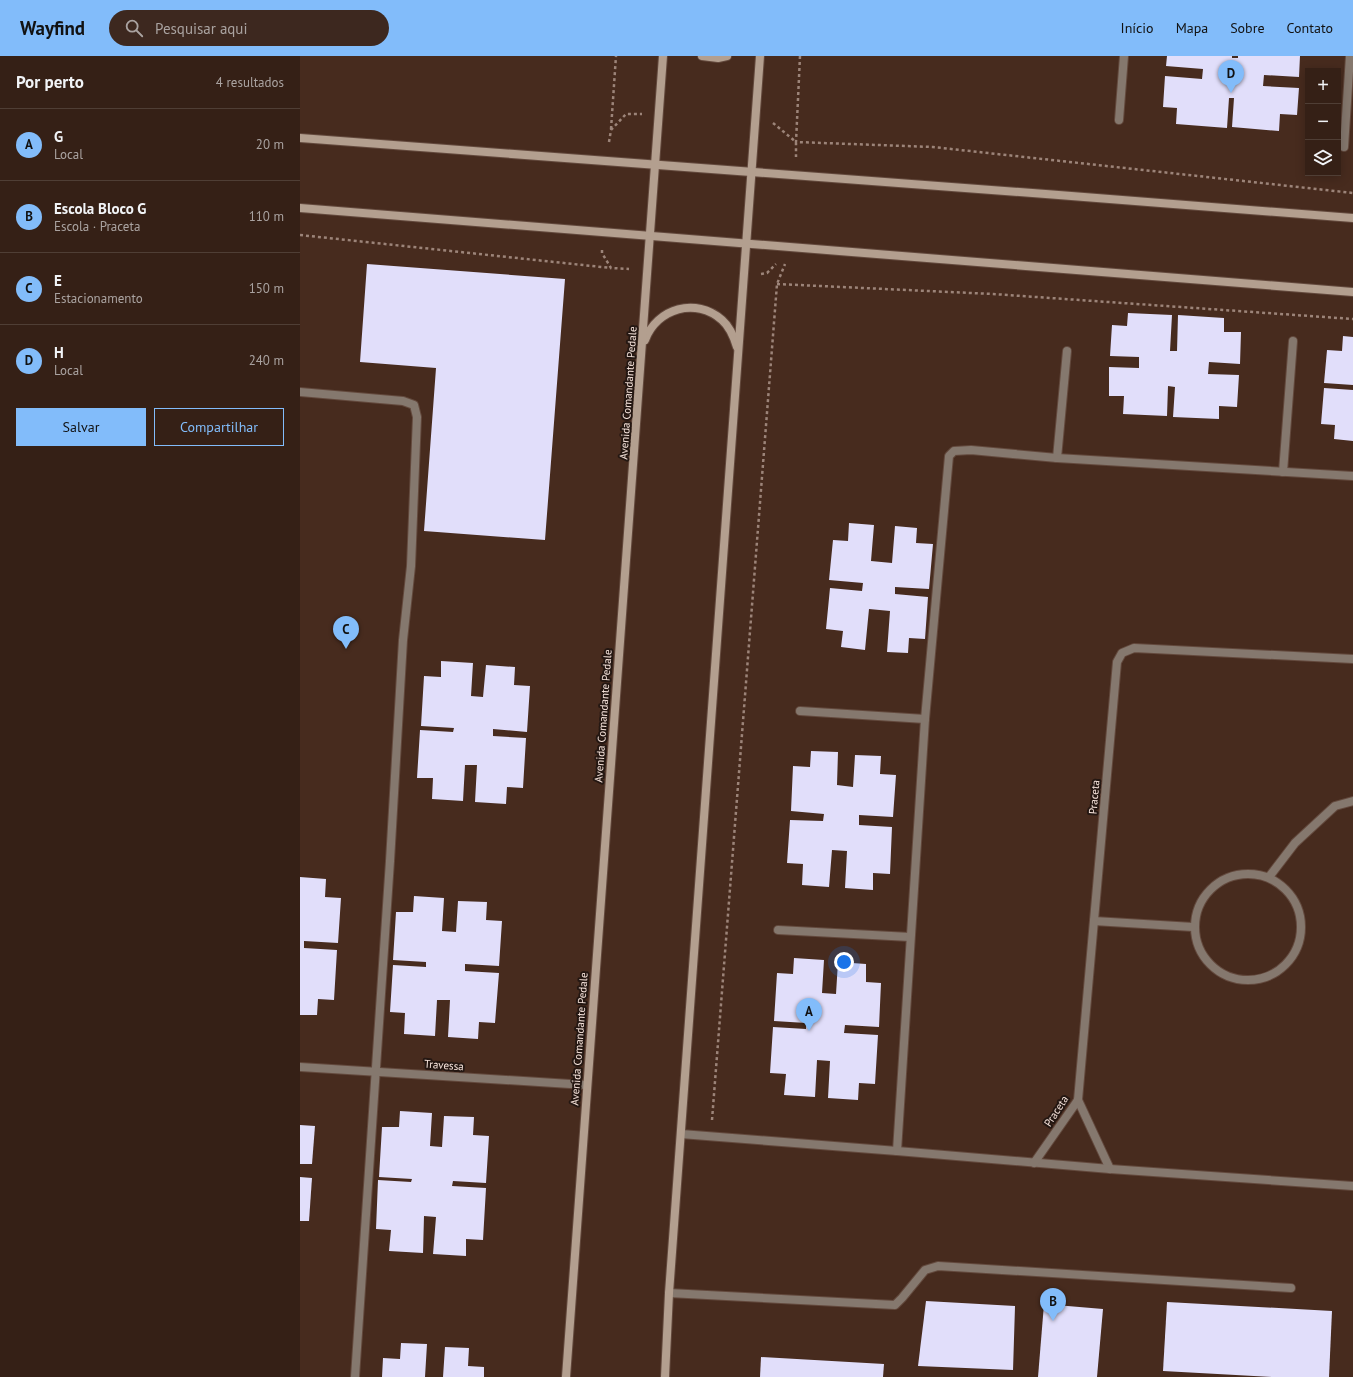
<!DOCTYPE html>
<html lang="pt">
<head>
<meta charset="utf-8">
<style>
	:root { --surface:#352016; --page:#3d281f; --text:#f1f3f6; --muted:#aaa3a1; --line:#4f3e35; --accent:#82bcfa }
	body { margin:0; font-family:"PT Sans",sans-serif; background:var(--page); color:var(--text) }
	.controls { position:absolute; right:12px; top:12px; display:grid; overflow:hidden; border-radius:0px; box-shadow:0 2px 10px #0003 }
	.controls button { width:36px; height:36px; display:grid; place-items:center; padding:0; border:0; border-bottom:1px solid var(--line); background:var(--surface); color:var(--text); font:20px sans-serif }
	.you { position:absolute; left:544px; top:906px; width:14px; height:14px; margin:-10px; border:3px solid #fff; border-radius:50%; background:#1a73e8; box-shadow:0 0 0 6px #1a73e833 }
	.badge { display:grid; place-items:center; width:26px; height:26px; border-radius:50%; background:var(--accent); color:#111; font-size:13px; font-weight:700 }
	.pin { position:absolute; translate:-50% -33px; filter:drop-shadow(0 1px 2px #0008) }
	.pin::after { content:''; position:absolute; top:21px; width:14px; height:12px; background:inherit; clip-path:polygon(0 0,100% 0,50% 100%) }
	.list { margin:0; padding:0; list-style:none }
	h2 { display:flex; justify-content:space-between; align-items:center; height:52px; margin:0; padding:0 16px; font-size:17px }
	h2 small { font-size:13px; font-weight:400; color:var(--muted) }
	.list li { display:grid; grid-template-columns:26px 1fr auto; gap:12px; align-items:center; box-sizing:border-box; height:72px; padding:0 16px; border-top:1px solid var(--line) }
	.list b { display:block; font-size:15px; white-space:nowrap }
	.list p { margin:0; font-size:13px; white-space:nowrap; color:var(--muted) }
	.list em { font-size:13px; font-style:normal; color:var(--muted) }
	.actions { display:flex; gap:8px; padding:12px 16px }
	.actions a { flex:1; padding:9px 0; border:1px solid var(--accent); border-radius:0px; text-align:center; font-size:14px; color:var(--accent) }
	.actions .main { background:var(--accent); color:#111 }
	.icon { flex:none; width:22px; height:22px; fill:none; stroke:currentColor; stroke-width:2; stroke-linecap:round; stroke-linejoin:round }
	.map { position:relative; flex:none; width:1053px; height:1321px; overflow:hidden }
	header { display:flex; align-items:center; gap:24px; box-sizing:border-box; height:56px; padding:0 20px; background:var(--accent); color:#111 }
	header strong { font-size:19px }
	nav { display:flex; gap:22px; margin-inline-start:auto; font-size:14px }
	.search { width:280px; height:36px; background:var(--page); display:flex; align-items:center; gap:10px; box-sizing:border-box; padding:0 14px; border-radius:22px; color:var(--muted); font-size:15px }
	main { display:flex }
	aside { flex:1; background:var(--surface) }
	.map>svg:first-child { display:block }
	.building { fill:#e1defa }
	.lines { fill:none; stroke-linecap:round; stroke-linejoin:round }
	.lane-casing { stroke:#63493d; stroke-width:10 }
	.street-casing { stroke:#63493d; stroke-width:10 }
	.secondary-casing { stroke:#63493d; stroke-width:10 }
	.path { stroke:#9c8479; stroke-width:2.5; stroke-dasharray:3 3; stroke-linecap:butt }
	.lane { stroke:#85786e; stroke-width:8 }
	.street { stroke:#85786e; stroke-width:8 }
	.secondary { stroke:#b39f8f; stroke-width:8 }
	.labels { text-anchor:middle; stroke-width:4; stroke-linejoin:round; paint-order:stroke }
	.street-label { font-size:11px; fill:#f9e6de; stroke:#241712 }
</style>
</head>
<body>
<header>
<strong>Wayfind</strong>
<div class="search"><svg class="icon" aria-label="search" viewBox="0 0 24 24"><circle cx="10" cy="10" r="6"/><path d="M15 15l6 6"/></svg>Pesquisar aqui</div>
<nav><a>Início</a><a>Mapa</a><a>Sobre</a><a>Contato</a></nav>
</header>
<main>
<aside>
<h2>Por perto<small>4 resultados</small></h2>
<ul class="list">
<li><span class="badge">A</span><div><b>G</b><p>Local</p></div><em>20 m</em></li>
<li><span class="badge">B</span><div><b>Escola Bloco G</b><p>Escola · Praceta</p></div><em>110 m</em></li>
<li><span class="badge">C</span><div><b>E</b><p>Estacionamento</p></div><em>150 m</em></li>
<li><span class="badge">D</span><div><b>H</b><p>Local</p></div><em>240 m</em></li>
</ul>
<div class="actions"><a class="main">Salvar</a><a>Compartilhar</a></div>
</aside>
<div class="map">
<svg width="1053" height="1321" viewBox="0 0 1053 1321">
	<rect width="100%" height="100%" fill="#472b1e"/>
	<!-- building -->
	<g class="building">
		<polygon points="867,0 932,0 932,2 938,2 938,0 1000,0 999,21 964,19 963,30 999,32 997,59 980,58 979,75 932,71 934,42 929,42 927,72 876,68 877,52 863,51 865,20 902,23 903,13 866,10"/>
		<polygon points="67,208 265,223 245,484 124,475 136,312 60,306"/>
		<polygon points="828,257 872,259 870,295 877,295 878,259 924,262 924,276 941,276 940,308 909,306 908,318 939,319 937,351 919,350 919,363 873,361 875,331 868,330 867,360 823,358 824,340 809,340 809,311 839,312 839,301 810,300 812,269 827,270"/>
		<polygon points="1043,280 1053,281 1053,329 1024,327 1027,294 1042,295"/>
		<polygon points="1024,332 1053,334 1053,385 1034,383 1035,369 1021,368"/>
		<polygon points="549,467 574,469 571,505 592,507 595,470 617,472 616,487 633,488 629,533 595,531 595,538 628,541 625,583 609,582 608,597 587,596 590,555 569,553 565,594 541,591 543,575 526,573 530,532 562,535 563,527 529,524 533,484 548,485"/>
		<polygon points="141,605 173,607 171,640 183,641 186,609 215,611 214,629 230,630 227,676 193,673 193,680 226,682 223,732 207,731 206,748 175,746 177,709 165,709 163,745 132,743 133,722 117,722 120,674 153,676 154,672 121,670 124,620 141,621"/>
		<polygon points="511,695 538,696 537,729 553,731 555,699 581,700 580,718 596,719 593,761 559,759 559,769 592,771 590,818 573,817 573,834 545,832 547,795 532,794 529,831 502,829 503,808 487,807 490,764 523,765 524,758 491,755 493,710 510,711"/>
		<polygon points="0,821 26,823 25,841 41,842 38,887 4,885 4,892 37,894 34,944 18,943 17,959 0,959"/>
		<polygon points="114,840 144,842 142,875 156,876 158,845 187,846 186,864 202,865 199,910 165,908 165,915 199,917 195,967 179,966 178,983 148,981 150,944 137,944 135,980 104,978 105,957 90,956 93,909 126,911 126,906 93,904 96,856 113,856"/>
		<polygon points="494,902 524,904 522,937 536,938 538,906 566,908 566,926 581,927 579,971 545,969 544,977 578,979 575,1028 559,1027 558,1044 528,1042 530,1005 517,1004 515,1041 484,1039 486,1018 470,1017 473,971 506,973 506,967 474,965 477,917 493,918"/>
		<polygon points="100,1055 132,1057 130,1090 142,1091 144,1060 174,1061 173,1079 189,1080 186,1127 153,1125 152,1130 186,1132 183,1184 166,1183 166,1200 133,1198 136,1161 124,1160 123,1197 89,1195 91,1174 76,1173 78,1124 111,1126 112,1123 79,1121 82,1071 99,1071"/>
		<polygon points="0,1069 15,1070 12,1108 0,1108"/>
		<polygon points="0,1121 12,1122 9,1165 0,1165"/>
		<polygon points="626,1245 715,1250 713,1314 618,1310"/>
		<polygon points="867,1246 1032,1255 1029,1321 972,1321 863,1315"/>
		<polygon points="744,1248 803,1253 797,1321 738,1321"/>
		<polygon points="101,1287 127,1288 125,1321 82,1321 83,1302 100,1303"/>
		<polygon points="145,1291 169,1292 168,1310 184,1311 184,1321 143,1321"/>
		<polygon points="461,1301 584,1308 583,1321 460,1321"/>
	</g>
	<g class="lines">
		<!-- lane casing -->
		<g class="lane-casing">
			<polyline id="lane" points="369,1237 595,1249 602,1242 625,1214 638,1210 991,1232"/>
		</g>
		<!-- street casing -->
		<g class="street-casing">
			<g id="street">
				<polyline points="819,64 824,0"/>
				<polyline points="1044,91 1050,0"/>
				<polyline points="0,336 103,345 114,349 117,361 111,510 103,584 90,805 55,1321"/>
				<polyline points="757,402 767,295"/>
				<polyline points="983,416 993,285"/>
				<polyline points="500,655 625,663"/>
				<circle cx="948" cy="871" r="53"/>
				<polyline points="969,821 995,787 1035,750 1053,745"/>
				<polyline points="794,865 893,871"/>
				<polyline points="478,874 610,881"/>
				<polyline points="0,1011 286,1029"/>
				<polyline points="778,1044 810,1113"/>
				<polyline points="381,1078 597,1095 810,1113 1053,1130"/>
				<polyline points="597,1095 625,663 649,400 654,395 671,394 757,402 1053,420"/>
				<polyline points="734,1107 778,1044 817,606 822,597 834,592 1053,603"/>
			</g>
		</g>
		<!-- secondary casing -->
		<g class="secondary-casing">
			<g id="secondary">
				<polyline points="402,0 418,2 427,0"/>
				<path d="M 0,82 C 351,106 702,135 1053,162"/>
				<polyline points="0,152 1053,236"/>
				<path d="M 345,284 C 357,252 396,241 422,264 C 430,271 434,281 437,291"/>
				<polyline points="266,1321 363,0"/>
				<polyline points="365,1321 369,1237 460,0"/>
			</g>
		</g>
		<!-- path -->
		<g class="path">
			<polyline points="500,0 496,86 633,91 1053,137"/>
			<polyline points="473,67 496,86 496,101"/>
			<polyline points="311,73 316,0"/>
			<polyline points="309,86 311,74 326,58 342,58"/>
			<polyline points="0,179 311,212"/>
			<polyline points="302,194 302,197 311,212 329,213"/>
			<polyline points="461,218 467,217 476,208"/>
			<polyline points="477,228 693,238 1053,263"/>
			<polyline points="412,1064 477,228 485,208"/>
		</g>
		<!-- lane -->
		<use href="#lane" class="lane"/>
		<!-- street -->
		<use href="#street" class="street"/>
		<!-- secondary -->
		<use href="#secondary" class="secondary"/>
	</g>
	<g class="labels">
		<!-- street labels -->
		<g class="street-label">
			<text transform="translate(328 337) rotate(-86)" y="4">Avenida Comandante Pedale</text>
			<text transform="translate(303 660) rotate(-86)" y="4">Avenida Comandante Pedale</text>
			<text transform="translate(794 741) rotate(-85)" y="4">Praceta</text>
			<text transform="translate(279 983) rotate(-86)" y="4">Avenida Comandante Pedale</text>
			<text transform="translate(144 1009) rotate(4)" y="4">Travessa</text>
			<text transform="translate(756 1055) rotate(-57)" y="4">Praceta</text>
		</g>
	</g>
</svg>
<div class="controls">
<button>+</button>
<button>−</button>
<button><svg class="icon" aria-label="layers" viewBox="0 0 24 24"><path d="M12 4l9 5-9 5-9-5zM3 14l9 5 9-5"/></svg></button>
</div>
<div class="you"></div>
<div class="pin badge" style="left:509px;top:975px">A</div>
<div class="pin badge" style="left:753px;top:1265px">B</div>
<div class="pin badge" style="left:46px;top:593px">C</div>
<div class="pin badge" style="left:931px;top:37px">D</div>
</div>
</main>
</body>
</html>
